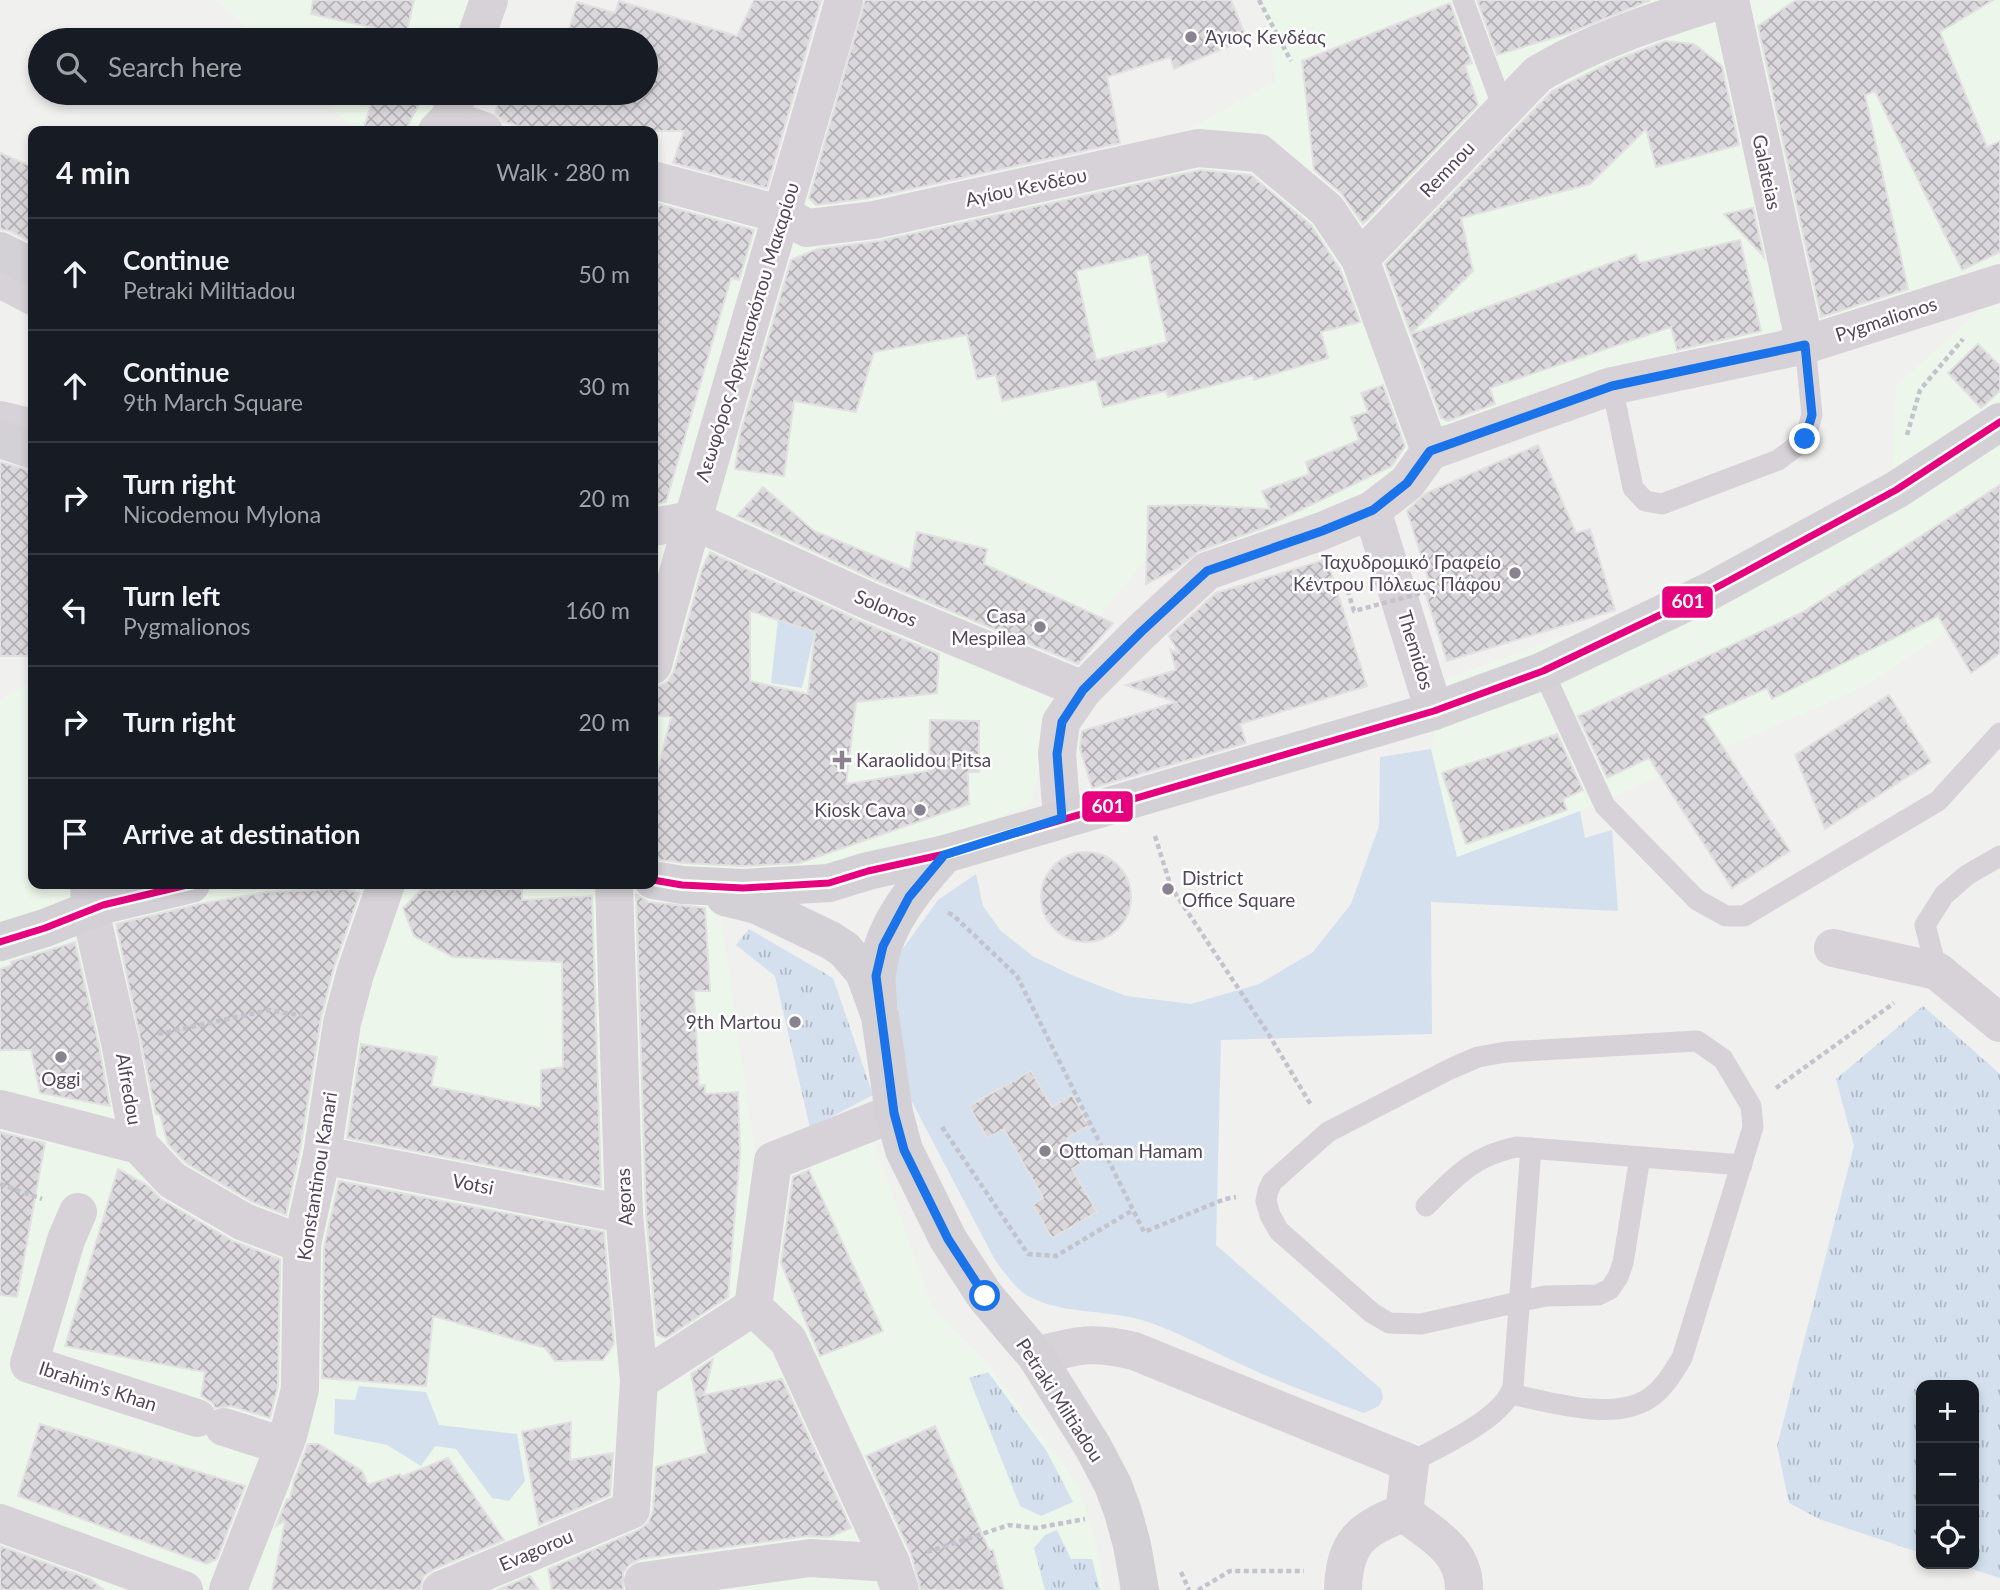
<!DOCTYPE html>
<html lang="en">
<head>
<meta charset="utf-8">
<style>
	:root { --surface:#171b24; --page:#20242c; --text:#f1f3f6; --muted:#9ea1a6; --line:#363941 }
	body { margin:0; font-family:Lato,sans-serif; background:var(--page); color:var(--text) }
	.controls { position:absolute; right:21px; bottom:21px; display:grid; overflow:hidden; border-radius:14px; box-shadow:0 4px 10px #0003 }
	.controls button { width:63px; height:63px; display:grid; place-items:center; padding:0; border:0; border-bottom:2px solid var(--line); background:var(--surface); color:var(--text); font:35px sans-serif }
	.stop { position:absolute; width:21px; height:21px; margin:-16px; border:5px solid #1a73e8; border-radius:50%; background:#fff }
	.stop.end { background:#1a73e8; border-color:#fff; box-shadow:0 2px 7px #0008 }
	.list { margin:0; padding:0; list-style:none }
	h2 { display:flex; justify-content:space-between; align-items:center; height:91px; margin:0; padding:0 28px; font-size:30px }
	h2 small { font-size:23px; font-weight:400; color:var(--muted) }
	.list li { display:grid; grid-template-columns:46px 1fr auto; gap:21px; align-items:center; box-sizing:border-box; height:112px; padding:0 28px; border-top:2px solid var(--line) }
	.list b { display:block; font-size:26px; white-space:nowrap }
	.list p { margin:0; font-size:23px; white-space:nowrap; color:var(--muted) }
	.list em { font-size:23px; font-style:normal; color:var(--muted) }
	.icon { flex:none; width:38px; height:38px; fill:none; stroke:currentColor; stroke-width:2; stroke-linecap:round; stroke-linejoin:round }
	.map { position:relative; flex:none; width:2000px; height:1590px; overflow:hidden }
	.search { position:absolute; background:var(--surface); box-shadow:0 4px 10px #0003; left:28px; top:28px; width:630px; height:77px; display:flex; align-items:center; gap:18px; box-sizing:border-box; padding:0 24px; border-radius:38px; color:var(--muted); font-size:26px }
	.panel { position:absolute; background:var(--surface); box-shadow:0 4px 10px #0003; left:28px; top:126px; width:630px; height:763px; border-radius:14px }
	.map>svg:first-child { display:block }
	.commercial { fill:#edf6eb }
	.grass { fill:url(#grass-tufts) }
	.green { fill:#d4e0ee }
	.building { fill:url(#building-cross-hatch); stroke:#e2e1e2; stroke-width:2; fill-rule:evenodd }
	.lines { fill:none; stroke-linecap:round; stroke-linejoin:round }
	.path { stroke:#c2c3cc; stroke-width:4.5; stroke-dasharray:5 3.5; stroke-linecap:butt }
	.lane { stroke:#d6d2d7; stroke-width:21 }
	.street { stroke:#d6d2d7; stroke-width:38 }
	.secondary { stroke:#d4d1d6; stroke-width:38 }
	.path-bridge { stroke:#c2c3cc; stroke-width:4.5; stroke-dasharray:5 3.5; stroke-linecap:butt }
	.bus-1-casing { stroke:#fff; stroke-width:12 }
	.bus-1 { stroke:#e5007d; stroke-width:7 }
	.route { stroke:#1a73e8; stroke-width:9 }
	.poi-dot { fill:#8a828f; stroke:#fff; stroke-width:2.5 }
	.labels { text-anchor:middle; stroke-width:5; stroke-linejoin:round; paint-order:stroke }
	.poi-label { font-size:19px; fill:#53475b; stroke:#fff; text-anchor:start }
	.street-label { font-size:19px; fill:#53475b; stroke:#fff }
	.line-badge { stroke:#fff; stroke-width:2.5 }
	.badge-label { font-size:19px; text-anchor:middle; font-weight:bold; fill:#fff }
</style>
</head>
<body>
<div class="map">
<svg width="2000" height="1590" viewBox="0 0 2000 1590">
	<defs>
		<pattern id="grass-tufts" width="24" height="20" patternUnits="userSpaceOnUse" patternTransform="scale(1.75)"><rect width="24" height="20" fill="#d4e0ee"/><path d="M3 7l-1-3M5 7V3M7 7l1-3M15 17l-1-3M17 17v-4M19 17l1-3" fill="none" stroke="#afb7c4"/></pattern>
		<pattern id="building-cross-hatch" width="8" height="8" patternUnits="userSpaceOnUse" patternTransform="scale(1.75)"><rect width="8" height="8" fill="#dad8db"/><path d="M0 0l8 8M0 8l8-8" fill="none" stroke="#b3b1b5"/></pattern>
	</defs>
	<rect width="100%" height="100%" fill="#f0f0ef"/>
	<!-- commercial -->
	<g class="commercial">
		<polygon points="216,0 469,0 455,40 259,40"/>
		<polygon points="825,0 954,0 921,180 942,219 1112,171 1276,81 1263,0 2000,0 2000,283 1718,363 1424,468 1303,523 1223,548 1170,529 1076,645 1063,665 1051,724 1031,803 934,845 836,863 715,877 758,1174 870,1131 932,1307 986,1362 1078,1485 1099,1556 1103,1590 0,1590 0,700 33,681 33,884 653,884 653,183 771,200"/>
		<polygon points="315,93 437,93 429,116 415,131 356,131"/>
		<polygon points="2000,292 2000,594 1868,685 1580,811 1457,857 1431,749 1447,679 1608,620 1892,475 1896,386"/>
	</g>
	<!-- grass -->
	<g class="grass">
		<polygon points="749,929 833,978 873,1095 810,1128 775,976 736,945"/>
		<polygon points="1923,1006 2000,1074 2000,1578 1956,1564 1974,1564 1974,1385 1921,1385 1921,1553 1819,1519 1789,1503 1777,1446 1854,1146 1836,1079"/>
		<polygon points="988,1372 1046,1450 1073,1502 1041,1516 1020,1506 969,1378"/>
		<polygon points="1057,1530 1071,1559 1092,1559 1100,1590 1045,1590 1034,1548 1045,1535"/>
	</g>
	<!-- green -->
	<g class="green">
		<polygon points="778,619 816,626 802,688 771,683"/>
		<path d="M 1431,749 L 1457,857 L 1580,811 L 1585,838 L 1612,830 L 1618,911 L 1431,902 L 1432,1034 L 1221,1040 L 1216,1245 L 1381,1389 L 1383,1398 L 1379,1406 L 1364,1413 C 1325,1399 1286,1385 1249,1368 C 1213,1352 1180,1332 1142,1320 C 1106,1310 1065,1314 1032,1298 C 1015,1290 1006,1274 995,1260 L 911,1100 L 891,965 L 938,900 L 976,874 L 983,906 L 1001,931 L 1034,957 L 1074,976 L 1126,996 L 1191,1004 L 1259,984 L 1313,952 L 1351,904 L 1379,826 L 1380,757 Z"/>
		<polygon points="359,1386 426,1392 439,1425 517,1434 525,1481 509,1501 492,1498 456,1449 435,1446 421,1466 387,1445 334,1434 335,1399 355,1400"/>
	</g>
	<!-- building -->
	<g class="building">
		<polygon points="313,0 414,0 406,35 311,14"/>
		<polygon points="754,0 821,0 767,188 673,163 684,131 539,131 503,122 495,113 501,93 646,93 646,40 566,40 577,2 615,13 619,1 737,36"/>
		<polygon points="865,0 1231,0 1247,39 1174,69 1170,57 1107,77 1120,143 870,198 816,205 809,198"/>
		<polygon points="1477,0 1648,0 1649,1 1569,33 1497,55"/>
		<polygon points="1796,0 1993,0 1940,32 1987,147 2000,141 2000,252 1962,270 1875,91 1865,95 1908,289 1821,317 1758,26"/>
		<polygon points="1450,3 1472,63 1465,65 1478,105 1363,224 1341,193 1314,170 1302,61"/>
		<polygon points="1665,41 1694,44 1722,66 1739,145 1656,167 1646,129 1590,184 1461,218 1473,271 1411,334 1385,264 1552,91 1613,61"/>
		<polygon points="374,94 419,104 405,131 363,131"/>
		<polygon points="0,153 33,167 33,243 10,231 0,229"/>
		<path d="M 1200,170 L 1251,175 L 1311,225 L 1340,269 L 1360,322 L 1321,332 L 1328,358 L 1254,380 L 1253,375 L 1168,397 L 1166,391 L 1103,407 L 1096,380 L 1002,401 L 996,375 L 977,379 L 967,335 L 874,352 L 856,412 L 794,401 L 784,476 L 735,469 L 740,434 L 791,260 L 817,249 L 879,241 ZM 1148,254 L 1167,342 L 1096,360 L 1076,271 Z"/>
		<polygon points="659,204 754,230 739,280 731,278 666,502 653,505 653,225"/>
		<polygon points="1753,208 1764,257 1724,214"/>
		<polygon points="1740,240 1761,331 1677,350 1671,327 1490,388 1495,404 1448,421 1441,418 1411,334 1636,254 1639,263"/>
		<polygon points="1978,344 2000,366 2000,391 1981,408 1948,373"/>
		<polygon points="1383,385 1405,446 1392,466 1263,528 1199,551 1177,569 1146,584 1148,506 1197,505 1270,509 1262,491 1309,474 1306,462 1359,440 1351,417 1368,412 1361,393"/>
		<polygon points="1538,445 1576,533 1590,529 1615,610 1447,661 1422,583 1429,581 1407,511 1426,493"/>
		<polygon points="0,462 33,471 33,656 0,656"/>
		<polygon points="2000,485 2000,653 1971,673 1938,616 1772,699 1767,688 1703,716 1790,851 1732,888 1649,758 1607,778 1578,716 1803,612"/>
		<polygon points="763,487 814,531 910,570 917,532 987,549 984,564 1113,623 1078,664 878,581 737,516"/>
		<path d="M 710,552 L 860,621 L 939,654 L 937,693 L 856,702 L 846,784 L 929,771 L 930,720 L 979,721 L 979,772 L 968,772 L 969,804 L 800,863 L 743,866 L 684,863 L 653,859 L 653,789 L 671,717 L 653,715 L 653,686 L 659,686 L 668,681 L 674,671 L 702,569 ZM 750,611 L 815,632 L 808,694 L 750,681 Z"/>
		<polygon points="1327,559 1367,686 1240,724 1246,743 1092,788 1080,749 1082,731 1176,702 1126,685 1176,670 1170,649 1179,653 1169,636 1216,593"/>
		<polygon points="1889,695 1931,762 1825,829 1795,755"/>
		<polygon points="1557,734 1583,790 1563,799 1567,810 1466,844 1442,773"/>
		<circle cx="1086" cy="897" r="45"/>
		<polygon points="344,889 360,893 334,967 321,1018 300,1151 286,1215 253,1202 186,1163 168,1144 160,1115 156,1114 116,924 199,904 266,892"/>
		<polygon points="522,889 522,900 592,896 601,1187 347,1138 361,1044 437,1057 431,1086 541,1108 541,1070 563,1067 562,962 453,957 414,936 403,908 421,890"/>
		<polygon points="636,894 649,902 705,908 710,991 694,991 699,1086 705,1085 705,1094 738,1092 740,1153 728,1297 666,1338 657,1335 646,1213"/>
		<polygon points="75,942 99,1046 110,1106 40,1093 31,1050 0,1050 0,969 12,965 11,962"/>
		<polygon points="1031,1071 1052,1107 1072,1095 1089,1125 1067,1138 1081,1164 1072,1169 1097,1212 1052,1238 1033,1205 1043,1198 1004,1129 987,1138 969,1106"/>
		<polygon points="0,1132 45,1143 17,1297 0,1295"/>
		<polygon points="118,1169 147,1185 161,1199 233,1241 280,1259 278,1386 270,1418 231,1406 215,1408 213,1403 201,1396 205,1372 65,1346"/>
		<polygon points="809,1170 883,1331 820,1356 781,1263 793,1177"/>
		<polygon points="339,1181 604,1232 614,1344 603,1360 555,1361 545,1348 433,1316 426,1386 322,1378 324,1247"/>
		<polygon points="713,1359 704,1395 782,1379 851,1528 829,1537 807,1536 640,1559 630,1564 623,1573 623,1590 552,1590 548,1569 639,1530 648,1523 653,1511 656,1467 707,1453 691,1374"/>
		<polygon points="571,1422 570,1460 613,1453 610,1495 539,1525 522,1432"/>
		<polygon points="40,1424 245,1486 217,1559 207,1564 18,1496"/>
		<polygon points="935,1426 989,1550 993,1550 1004,1590 921,1590 911,1554 866,1456"/>
		<polygon points="308,1444 319,1444 362,1471 368,1485 400,1474 401,1477 448,1458 504,1540 432,1570 423,1577 420,1590 272,1590 285,1521 276,1526 287,1499 290,1499 294,1481"/>
		<polygon points="0,1546 90,1579 104,1590 0,1590"/>
		<polygon points="530,1576 539,1590 497,1590"/>
	</g>
	<g class="lines">
		<!-- path -->
		<g class="path">
			<polyline points="1259,0 1291,61"/>
			<polyline points="1907,435 1920,390 1963,339"/>
			<polyline points="1155,836 1171,887 1266,1030 1311,1105"/>
			<polyline points="948,913 953,915 1017,976 1144,1232 1225,1199 1236,1197"/>
			<polyline points="158,1034 269,1010 303,1016"/>
			<polyline points="1776,1088 1894,1003"/>
			<polyline points="942,1127 1028,1254 1056,1256 1133,1210"/>
			<polyline points="0,1184 42,1199"/>
			<polyline points="927,1552 1009,1525 1036,1528 1085,1519"/>
			<polyline points="1181,1572 1189,1590"/>
			<polyline points="1198,1590 1230,1571 1304,1571"/>
		</g>
		<!-- lane -->
		<g class="lane">
			<polyline points="1463,0 1504,110"/>
			<polyline points="1612,386 1633,488 1645,501 1662,504 1778,460 1805,440 1812,415 1805,345"/>
			<polyline points="1543,671 1605,806 1697,900 1726,916 1744,916 1938,801 2000,733"/>
			<polyline points="1937,971 1925,925 1944,895 1967,875 2000,856"/>
			<path d="M 1426,1206 C 1456,1176 1473,1156 1516,1147 L 1742,1165"/>
			<path d="M 1510,1394 C 1551,1402 1615,1423 1651,1397 C 1665,1387 1673,1372 1682,1358 L 1753,1127 L 1751,1106 L 1723,1059 L 1697,1041 L 1506,1052 L 1478,1057 L 1450,1069 L 1328,1132 L 1272,1182 L 1268,1191 L 1266,1201 L 1270,1215 L 1279,1231 L 1372,1313 L 1389,1323 L 1421,1324 L 1545,1296 L 1598,1295 L 1610,1289 L 1618,1277 L 1623,1263 L 1640,1157"/>
			<path d="M 1410,1463 C 1440,1446 1503,1419 1513,1387 L 1531,1148"/>
		</g>
		<!-- street -->
		<g class="street">
			<polyline points="1730,0 1805,345"/>
			<polyline points="475,40 489,0"/>
			<polyline points="449,119 484,131"/>
			<polyline points="437,131 449,119 458,93"/>
			<polyline points="653,180 783,215 807,228 874,220 1198,148 1259,153 1327,210 1360,259 1430,451"/>
			<path d="M 1360,259 L 1538,74 C 1594,40 1659,20 1721,0"/>
			<polyline points="0,279 33,296"/>
			<polyline points="0,420 33,428"/>
			<polyline points="1372,510 1434,711"/>
			<polyline points="653,527 692,520 869,601 1083,690"/>
			<path d="M 653,665 C 712,442 781,222 844,0"/>
			<polyline points="1062,818 1057,754 1061,722 1083,690 1141,632 1207,571 1322,531 1372,510 1407,483 1430,451 1612,386 1805,345 2000,283"/>
			<polyline points="89,884 90,910 120,1042 139,1145 172,1180 244,1222 302,1244"/>
			<polyline points="1833,948 1937,971 2000,1023"/>
			<polyline points="0,1109 139,1145"/>
			<polyline points="322,1155 624,1214"/>
			<polyline points="78,1212 66,1240 29,1364 197,1418"/>
			<polyline points="753,1307 788,1340 891,1563 900,1590"/>
			<path d="M 1036,1356 C 1078,1345 1091,1341 1134,1351 L 1410,1463 L 1404,1513"/>
			<polyline points="639,1381 753,1307 773,1161 894,1113"/>
			<polyline points="224,1427 283,1446"/>
			<path d="M 1404,1513 C 1432,1534 1465,1551 1464,1590"/>
			<polyline points="0,1523 184,1590"/>
			<polyline points="228,1590 288,1436 300,1389 302,1244 322,1155 342,1023 355,974 386,884"/>
			<polyline points="441,1590 631,1510 639,1381 624,1214 614,884"/>
			<polyline points="645,1590 643,1581 810,1558 891,1563"/>
			<path d="M 1343,1590 C 1344,1543 1361,1528 1404,1513"/>
		</g>
		<!-- secondary -->
		<g class="secondary">
			<polyline points="0,251 33,267"/>
			<polyline points="0,439 33,450"/>
			<polyline points="653,880 682,885 743,888 829,883 868,871 945,854 1434,711 1543,671 1710,591 1896,490 2000,422"/>
			<polyline points="725,897 757,905 830,940 844,949 864,972 880,1016 894,1113 904,1150 948,1239 985,1296 1036,1356 1093,1447 1113,1485 1123,1512 1132,1545 1140,1590"/>
			<polyline points="0,942 45,928 103,905 191,884"/>
			<path d="M 878,1004 C 878,995 876,985 877,976 C 880,929 914,888 945,854"/>
		</g>
		<!-- path-bridge -->
		<polyline class="path-bridge" points="1345,582 1354,611 1425,592"/>
		<!-- bus-1 casing -->
		<g class="bus-1-casing">
			<g id="bus-1">
				<polyline points="653,880 682,885 743,888 829,883 868,871 945,854 1434,711 1543,671 1710,591 1896,490 2000,422"/>
				<polyline points="0,942 45,928 103,905 191,884"/>
			</g>
		</g>
		<!-- bus-1 -->
		<use href="#bus-1" class="bus-1"/>
	</g>
	<g class="lines">
		<!-- route -->
		<polyline class="route" points="985,1296 948,1239 904,1150 894,1113 876,976 883,946 909,897 944,855 1062,818 1057,754 1062,722 1083,690 1141,632 1207,571 1322,531 1373,510 1407,483 1430,451 1612,386 1805,345 1812,415 1805,439"/>
	</g>
	<!-- markers -->
	<g class="poi-dot">
		<circle cx="1191" cy="37" r="7"/>
		<circle cx="1515" cy="573" r="7"/>
		<circle cx="1040" cy="627" r="7"/>
		<path d="M838.5 749.5h7v7h7v7h-7v7h-7v-7h-7v-7h7z"/>
		<circle cx="920" cy="810" r="7"/>
		<circle cx="1168" cy="889" r="7"/>
		<circle cx="795" cy="1022" r="7"/>
		<circle cx="61" cy="1057" r="7"/>
		<circle cx="1045" cy="1151" r="7"/>
	</g>
	<g class="labels">
		<!-- poi labels -->
		<g class="poi-label">
			<text x="1205" y="44">Άγιος Κενδέας</text>
			<text x="1501" y="569" text-anchor="end">Ταχυδρομικό Γραφείο<tspan x="1501" dy="22">Κέντρου Πόλεως Πάφου</tspan></text>
			<text x="1026" y="623" text-anchor="end">Casa<tspan x="1026" dy="22">Mespilea</tspan></text>
			<text x="856" y="767">Karaolidou Pitsa</text>
			<text x="906" y="817" text-anchor="end">Kiosk Cava</text>
			<text x="1182" y="885">District<tspan x="1182" dy="22">Office Square</tspan></text>
			<text x="781" y="1029" text-anchor="end">9th Martou</text>
			<text x="61" y="1086" text-anchor="middle">Oggi</text>
			<text x="1059" y="1158">Ottoman Hamam</text>
		</g>
		<!-- street labels -->
		<g class="street-label">
			<text transform="translate(1447 169) rotate(-46)" y="7">Remnou</text>
			<text transform="translate(1767 172) rotate(78)" y="7">Galateias</text>
			<text transform="translate(1026 187) rotate(-12)" y="7">Αγίου Κενδέου</text>
			<text transform="translate(1886 319) rotate(-18)" y="7">Pygmalionos</text>
			<text transform="translate(747 332) rotate(-73)" y="7">Λεωφόρος Αρχιεπισκόπου Μακαρίου</text>
			<text transform="translate(886 608) rotate(23)" y="7">Solonos</text>
			<text transform="translate(1416 650) rotate(73)" y="7">Themidos</text>
			<text transform="translate(129 1089) rotate(80)" y="7">Alfredou</text>
			<text transform="translate(317 1176) rotate(-81)" y="7">Konstantinou Kanari</text>
			<text transform="translate(473 1184) rotate(11)" y="7">Votsi</text>
			<text transform="translate(624 1197) rotate(-93)" y="7">Agoras</text>
			<text transform="translate(98 1386) rotate(18)" y="7">Ibrahim's Khan</text>
			<text transform="translate(1060 1400) rotate(57)" y="7">Petraki Miltiadou</text>
			<text transform="translate(536 1550) rotate(-23)" y="7">Evagorou</text>
		</g>
	</g>
	<g class="line-badge">
		<rect x="1661" y="585" width="53" height="34" rx="7" fill="#e5007d"/>
		<rect x="1081" y="790" width="53" height="33" rx="7" fill="#e5007d"/>
	</g>
	<g class="badge-label">
		<text x="1688" y="608">601</text>
		<text x="1108" y="813">601</text>
	</g>
</svg>
<div class="controls">
<button>+</button>
<button>−</button>
<button><svg class="icon" aria-label="locate" viewBox="0 0 24 24"><circle cx="12" cy="12" r="6"/><path d="M12 2v4M12 18v4M2 12h4M18 12h4"/></svg></button>
</div>
<div class="stop" style="left:985px;top:1296px"></div>
<div class="stop end" style="left:1805px;top:439px"></div>
<div class="search"><svg class="icon" aria-label="search" viewBox="0 0 24 24"><circle cx="10" cy="10" r="6"/><path d="M15 15l6 6"/></svg>Search here</div>
<section class="panel">
<h2>4 min<small>Walk · 280 m</small></h2>
<ul class="list">
<li><svg class="icon" aria-label="ahead" viewBox="0 0 24 24"><path d="M12 20V5M6 11l6-6 6 6"/></svg><div><b>Continue</b><p>Petraki Miltiadou</p></div><em>50 m</em></li>
<li><svg class="icon" aria-label="ahead" viewBox="0 0 24 24"><path d="M12 20V5M6 11l6-6 6 6"/></svg><div><b>Continue</b><p>9th March Square</p></div><em>30 m</em></li>
<li><svg class="icon" aria-label="right" viewBox="0 0 24 24"><path d="M7 20v-9h11M14 6l5 5-5 5"/></svg><div><b>Turn right</b><p>Nicodemou Mylona</p></div><em>20 m</em></li>
<li><svg class="icon" aria-label="left" viewBox="0 0 24 24"><path d="M17 20v-9H6M10 6l-5 5 5 5"/></svg><div><b>Turn left</b><p>Pygmalionos</p></div><em>160 m</em></li>
<li><svg class="icon" aria-label="right" viewBox="0 0 24 24"><path d="M7 20v-9h11M14 6l5 5-5 5"/></svg><div><b>Turn right</b></div><em>20 m</em></li>
<li><svg class="icon" aria-label="arrive" viewBox="0 0 24 24"><path d="M6 21V4h12l-3 4 3 4H6"/></svg><div><b>Arrive at destination</b></div></li>
</ul>
</section>
</div>
</body>
</html>
